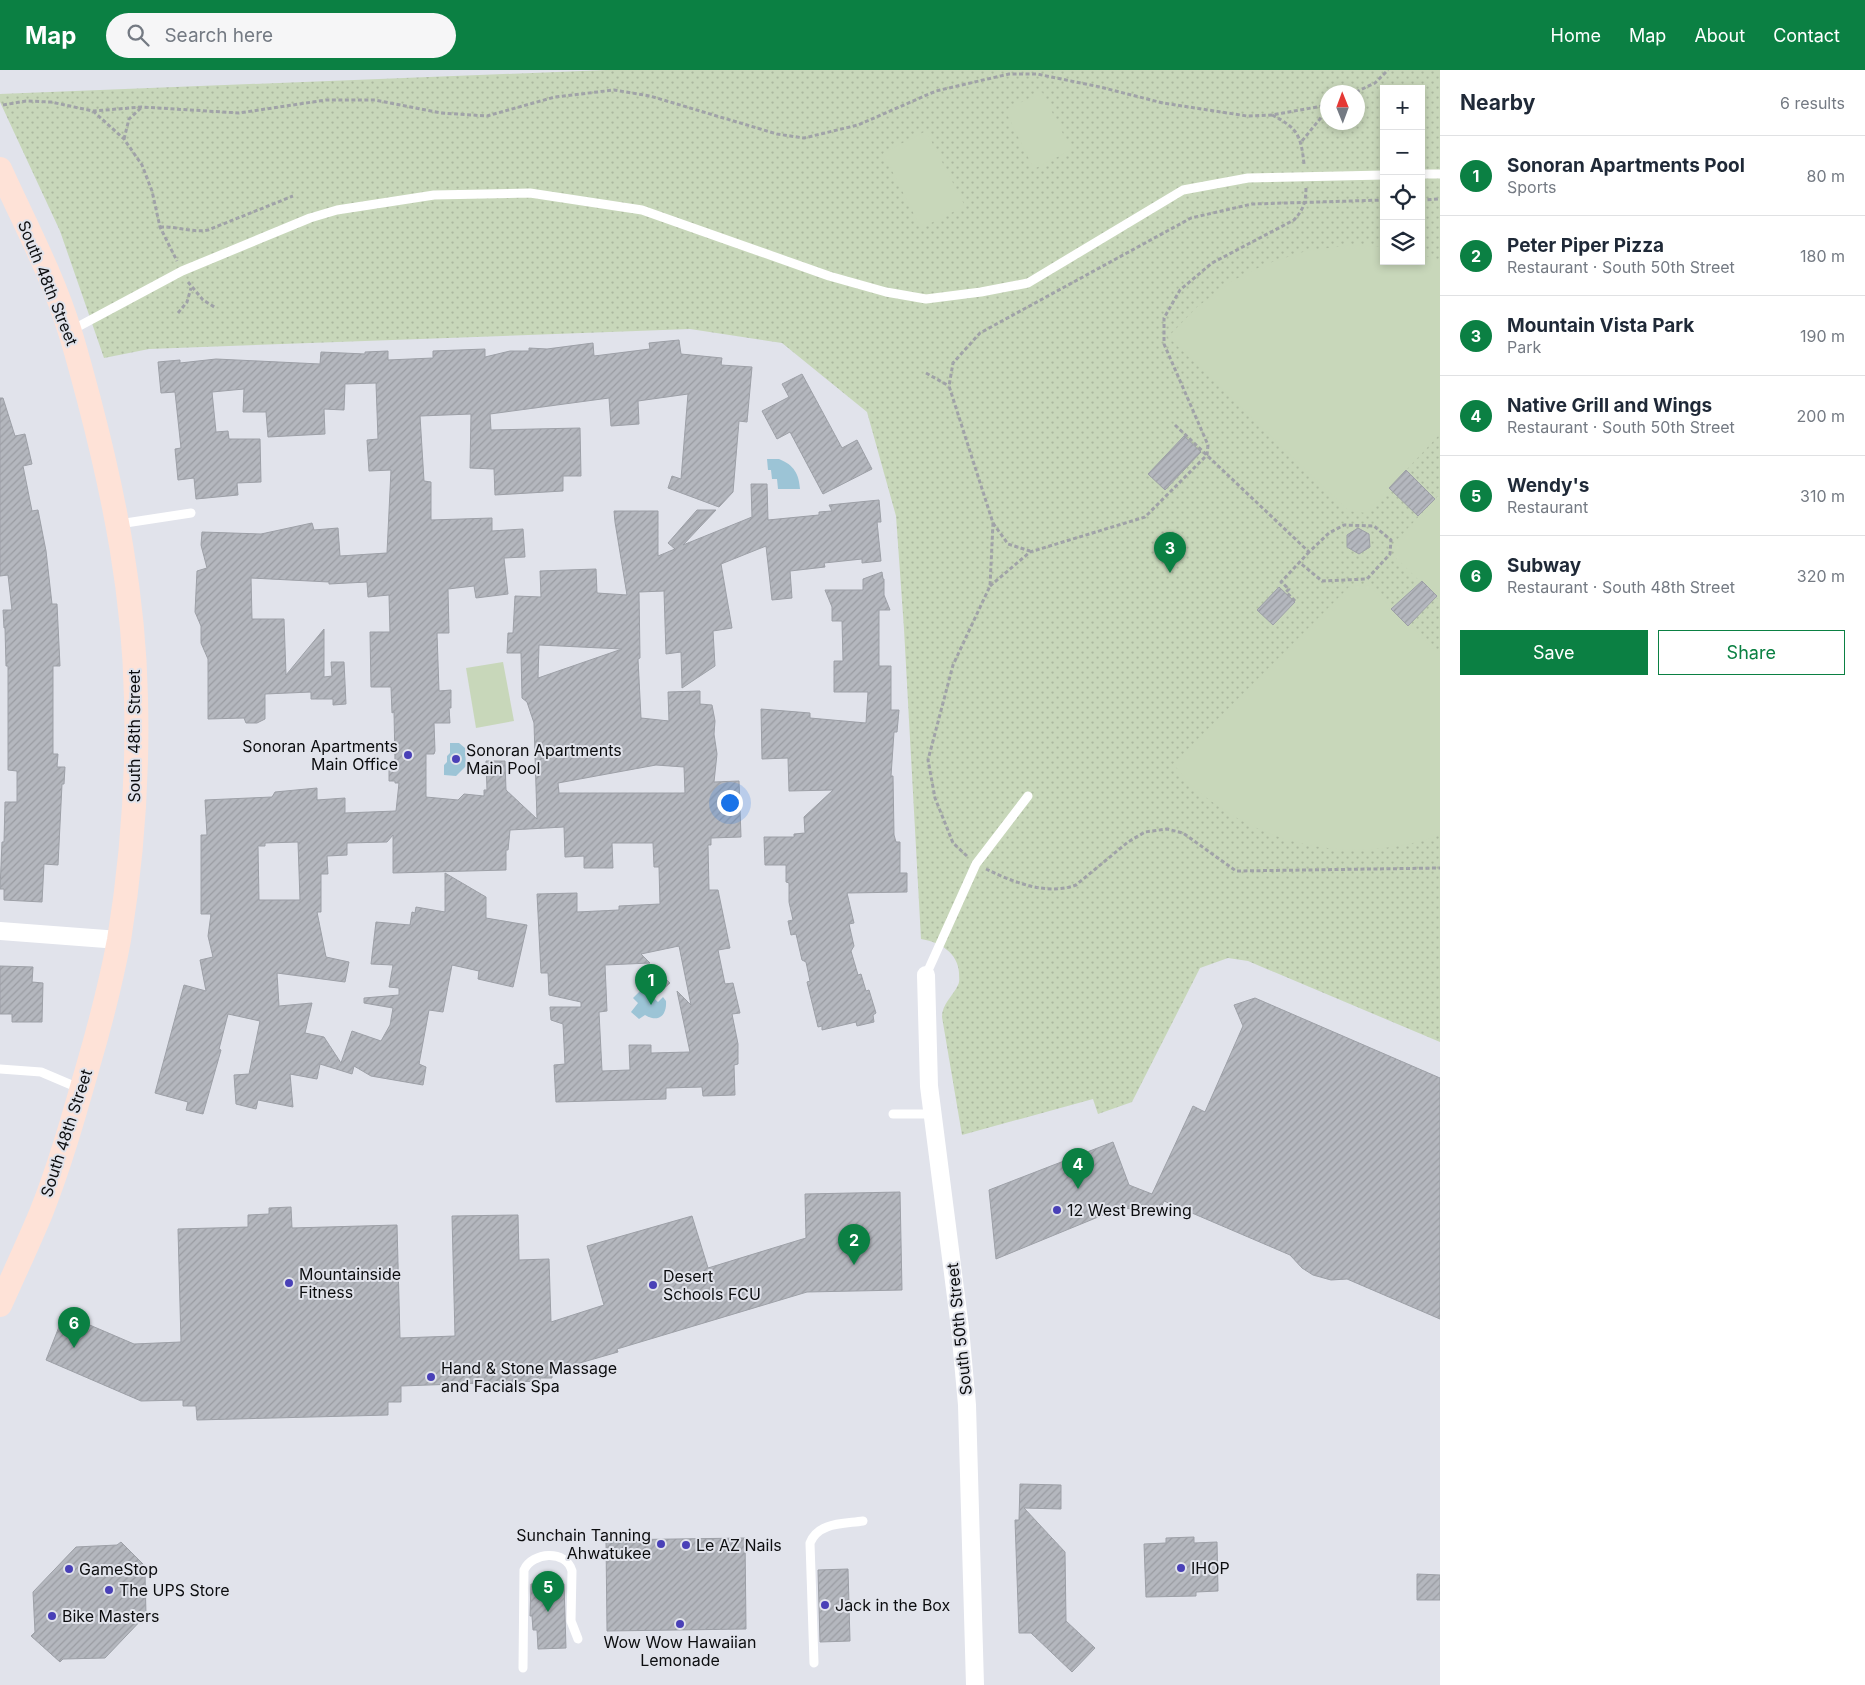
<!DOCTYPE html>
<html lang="en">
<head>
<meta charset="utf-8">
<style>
	:root { --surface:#fff; --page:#f6f6f7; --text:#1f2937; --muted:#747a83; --line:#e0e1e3; --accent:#0b8043 }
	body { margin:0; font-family:Inter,sans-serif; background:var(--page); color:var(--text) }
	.controls { position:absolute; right:15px; top:15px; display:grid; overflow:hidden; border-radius:0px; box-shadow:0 2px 8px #0003 }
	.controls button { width:45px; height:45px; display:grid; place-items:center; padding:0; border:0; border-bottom:1px solid var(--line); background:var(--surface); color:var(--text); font:25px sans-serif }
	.compass { position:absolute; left:1320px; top:15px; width:45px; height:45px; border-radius:50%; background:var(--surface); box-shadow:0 2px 8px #0003; rotate:359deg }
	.you { position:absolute; left:729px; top:732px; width:18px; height:18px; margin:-12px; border:4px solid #fff; border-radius:50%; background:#1a73e8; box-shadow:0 0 0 8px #1a73e833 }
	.badge { display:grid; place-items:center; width:32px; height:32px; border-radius:50%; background:var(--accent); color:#fff; font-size:16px; font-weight:700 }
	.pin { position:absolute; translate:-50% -41px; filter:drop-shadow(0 1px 2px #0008) }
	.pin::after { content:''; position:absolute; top:26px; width:18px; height:15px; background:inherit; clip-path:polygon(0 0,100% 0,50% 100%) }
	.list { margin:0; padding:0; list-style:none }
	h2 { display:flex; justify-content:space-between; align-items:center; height:65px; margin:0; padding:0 20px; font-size:21px }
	h2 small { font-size:16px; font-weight:400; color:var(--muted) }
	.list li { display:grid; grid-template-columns:32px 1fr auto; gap:15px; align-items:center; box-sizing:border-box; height:80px; padding:0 20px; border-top:1px solid var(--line) }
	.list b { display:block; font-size:19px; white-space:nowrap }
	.list p { margin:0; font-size:16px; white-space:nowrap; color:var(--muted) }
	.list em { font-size:16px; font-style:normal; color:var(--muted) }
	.actions { display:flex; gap:10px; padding:15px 20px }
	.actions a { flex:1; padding:11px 0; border:1px solid var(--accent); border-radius:0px; text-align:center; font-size:18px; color:var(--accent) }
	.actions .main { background:var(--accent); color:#fff }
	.icon { flex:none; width:28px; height:28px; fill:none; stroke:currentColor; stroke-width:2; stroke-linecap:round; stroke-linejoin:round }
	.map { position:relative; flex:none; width:1440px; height:1615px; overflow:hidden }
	header { display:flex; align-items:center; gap:30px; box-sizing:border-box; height:70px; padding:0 25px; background:var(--accent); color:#fff }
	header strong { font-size:24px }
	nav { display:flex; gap:28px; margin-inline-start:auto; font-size:18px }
	.search { width:350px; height:45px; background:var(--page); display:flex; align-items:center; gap:12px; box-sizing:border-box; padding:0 18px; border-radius:28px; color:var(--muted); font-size:19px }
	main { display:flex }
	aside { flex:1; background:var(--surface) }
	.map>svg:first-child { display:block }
	.park { fill:url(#park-dots); fill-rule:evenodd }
	.garden { fill:#c8d7ba }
	.water { fill:#9cc4d6 }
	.building { fill:url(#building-hatch); stroke:#9da0a7; fill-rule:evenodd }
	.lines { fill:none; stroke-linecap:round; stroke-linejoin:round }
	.path { stroke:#a0a2a8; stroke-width:3; stroke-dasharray:4 2.5; stroke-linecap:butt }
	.lane { stroke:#fff; stroke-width:9 }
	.street { stroke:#fff; stroke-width:18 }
	.secondary { stroke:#fee2d7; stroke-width:24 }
	.poi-dot { fill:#4940b7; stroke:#e1e3eb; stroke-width:2 }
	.labels { text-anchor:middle; stroke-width:4; stroke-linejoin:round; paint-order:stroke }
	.street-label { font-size:16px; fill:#0c0d0f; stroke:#e1e3eb }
	.poi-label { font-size:16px; fill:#0c0d0f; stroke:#e1e3eb; text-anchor:start }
</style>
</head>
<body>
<header>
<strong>Map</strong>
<div class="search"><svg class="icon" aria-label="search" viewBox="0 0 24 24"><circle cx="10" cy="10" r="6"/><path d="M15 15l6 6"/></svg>Search here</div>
<nav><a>Home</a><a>Map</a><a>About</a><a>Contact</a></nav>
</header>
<main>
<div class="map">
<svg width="1440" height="1615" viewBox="0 0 1440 1615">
	<defs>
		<pattern id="park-dots" width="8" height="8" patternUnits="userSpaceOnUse" patternTransform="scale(1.25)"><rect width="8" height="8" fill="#c8d7ba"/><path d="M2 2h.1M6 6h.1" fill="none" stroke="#abb79f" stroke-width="1.8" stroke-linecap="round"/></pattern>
		<pattern id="building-hatch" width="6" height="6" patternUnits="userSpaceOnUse" patternTransform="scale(1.25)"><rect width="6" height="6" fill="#b4b7be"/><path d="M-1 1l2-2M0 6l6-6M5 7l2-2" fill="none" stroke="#9a9ca2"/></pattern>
	</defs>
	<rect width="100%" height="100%" fill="#e1e3eb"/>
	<!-- park -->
	<path class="park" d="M 606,0 L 1440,0 L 1440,972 L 1248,891 L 1228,888 L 1200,898 L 1132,1032 L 1098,1044 L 1093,1029 L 962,1065 L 942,947 C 942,934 953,926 958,915 C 960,911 959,908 959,903 C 958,883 940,872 921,869 L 904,559 L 896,446 L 867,342 L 782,273 L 690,259 L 149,279 L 104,288 L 60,161 L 0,32 L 0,24 ZM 1384,19 L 1421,19 L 1421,191 L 1384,191 ZM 1328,22 L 1358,22 L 1358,52 L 1328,52 Z"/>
	<!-- garden -->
	<g class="garden">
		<polygon points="1042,22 1071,80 1034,99 1005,40"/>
		<polygon points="926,61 965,136 921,158 883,83"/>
		<polygon points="1352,175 1384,177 1384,191 1421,191 1421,185 1440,190 1440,364 1366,443 1349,441 1168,267 1197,237 1232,211 1266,194 1306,181"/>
		<polygon points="1440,424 1440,531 1394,486 1394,473"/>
		<path d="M 1368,515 L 1440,585 L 1440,765 C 1370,790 1294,783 1230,744 C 1217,735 1202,726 1191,714 C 1184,708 1179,700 1173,694 L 1350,516 Z"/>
		<polygon points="503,592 514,651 476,658 466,598"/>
	</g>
	<!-- water -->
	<g class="water">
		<path d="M 779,389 C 794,395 799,404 800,419 L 778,419 L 777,409 L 772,409 L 771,400 L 768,400 L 767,389 Z"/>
		<polygon points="450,673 459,673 465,678 466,696 456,706 444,705 444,695 447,692 447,686 450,683"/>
		<path d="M 643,918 L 658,932 L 663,927 L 666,931 C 667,946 658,953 645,945 L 639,949 L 631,942 L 638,933 L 633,928 Z"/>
	</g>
	<!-- building -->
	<g class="building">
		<path d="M 679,270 L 681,284 L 722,288 L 721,295 L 752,297 L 747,352 L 739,351 L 733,422 L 719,437 L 668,418 L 672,406 L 681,409 L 688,324 L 638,331 L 639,354 L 611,356 L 609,328 L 490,344 L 491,360 L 580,358 L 581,406 L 563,406 L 563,421 L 495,425 L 494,399 L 470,398 L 471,344 L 420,346 L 424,411 L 431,412 L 431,450 L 492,448 L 492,461 L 523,459 L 525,487 L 504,488 L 508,524 L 476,528 L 474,516 L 448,519 L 449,563 L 437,563 L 439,621 L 451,620 L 451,638 L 449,638 L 450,653 L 434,653 L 435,681 L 434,684 L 426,684 L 426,727 L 458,730 L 464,724 L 484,726 L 484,720 L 487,720 L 486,691 L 505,691 L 506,720 L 537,749 L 534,653 L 527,632 L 522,628 L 521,583 L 507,583 L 508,563 L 513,563 L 515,526 L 541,527 L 540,501 L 596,499 L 597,523 L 627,525 L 615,452 L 614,441 L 658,441 L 658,486 L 675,479 L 668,473 L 697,440 L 716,440 L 683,475 L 752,447 L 751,414 L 767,414 L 768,450 L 819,445 L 819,442 L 832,441 L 829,435 L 879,430 L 881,452 L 877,452 L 881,491 L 862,493 L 862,489 L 824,493 L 825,497 L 790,501 L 792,528 L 772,530 L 766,476 L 721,494 L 732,558 L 713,561 L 715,596 L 682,618 L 681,582 L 666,584 L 664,521 L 639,522 L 640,588 L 638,589 L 641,648 L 669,651 L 668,622 L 700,621 L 700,634 L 712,635 L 715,651 L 714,664 L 717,684 L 714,712 L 739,711 L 741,767 L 711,768 L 711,775 L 708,775 L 709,820 L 718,820 L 730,878 L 718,880 L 725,914 L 733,913 L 740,943 L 732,944 L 738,974 L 738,994 L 734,995 L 735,1025 L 703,1026 L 702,1017 L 666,1018 L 666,1029 L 556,1032 L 554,995 L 565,994 L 563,954 L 551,950 L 550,937 L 581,937 L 581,932 L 549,925 L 548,903 L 541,903 L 537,824 L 577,823 L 577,842 L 619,840 L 619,836 L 660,834 L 659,797 L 654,797 L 653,773 L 612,773 L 613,798 L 584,798 L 584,786 L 565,787 L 564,757 L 510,760 L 508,780 L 506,780 L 506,800 L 393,803 L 393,765 L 387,772 L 347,773 L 347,785 L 327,786 L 328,804 L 321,804 L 321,842 L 317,842 L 326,887 L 349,892 L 345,912 L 277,903 L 279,936 L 312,933 L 305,963 L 324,967 L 341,993 L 352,961 L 381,971 L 390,955 L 393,938 L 364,933 L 364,928 L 399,925 L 399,918 L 389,917 L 393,895 L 371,894 L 376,852 L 410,855 L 412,842 L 415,843 L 416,837 L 445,842 L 445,803 L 486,827 L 486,848 L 527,855 L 513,917 L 478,909 L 479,901 L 452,895 L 443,942 L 429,940 L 419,994 L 426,997 L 423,1015 L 371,1006 L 354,996 L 352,1004 L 320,994 L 317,1009 L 290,1004 L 293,1037 L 258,1030 L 256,1039 L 236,1034 L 234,1005 L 249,1004 L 260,951 L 228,944 L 219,979 L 221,980 L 203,1044 L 186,1040 L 188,1032 L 155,1023 L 184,915 L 206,921 L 200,890 L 213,887 L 208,866 L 211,844 L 201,844 L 201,765 L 207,765 L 205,730 L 272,727 L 275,722 L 317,718 L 317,730 L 345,728 L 345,743 L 396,741 L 399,713 L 395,713 L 395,711 L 389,711 L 389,696 L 395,695 L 395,691 L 394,642 L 392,643 L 391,617 L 371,617 L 370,562 L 390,562 L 389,525 L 368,527 L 367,512 L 329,514 L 329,512 L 251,508 L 252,549 L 284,549 L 286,605 L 324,559 L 324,607 L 332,606 L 331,592 L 344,592 L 346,634 L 333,635 L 333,629 L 311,629 L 311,622 L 265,624 L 265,649 L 257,653 L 246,653 L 244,648 L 208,649 L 208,589 L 201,573 L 201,556 L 195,542 L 197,501 L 207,498 L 201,475 L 202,462 L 261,464 L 312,453 L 314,460 L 338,458 L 340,486 L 387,483 L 391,400 L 369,401 L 367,370 L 378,369 L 376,313 L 345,314 L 344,340 L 324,339 L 325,364 L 268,367 L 266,342 L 243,342 L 244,319 L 212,322 L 216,362 L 228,361 L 229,369 L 260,369 L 261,412 L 237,413 L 238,425 L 196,429 L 194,408 L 178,410 L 175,379 L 181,378 L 175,322 L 161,323 L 158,292 L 180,290 L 180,293 L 216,289 L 320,294 L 321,282 L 365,284 L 365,282 L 388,281 L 388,290 L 433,288 L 433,281 L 485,279 L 485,287 L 510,281 L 529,281 L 529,278 L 547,279 L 593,273 L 594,286 L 650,279 L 649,273 ZM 539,575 L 622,579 L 538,608 ZM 656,695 L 684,697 L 685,723 L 559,723 L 558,713 ZM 298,772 L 300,830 L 259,830 L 258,776 L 265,776 L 265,773 ZM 679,876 L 691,935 L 677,921 L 690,982 L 651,983 L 651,975 L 629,975 L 630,1000 L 602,1001 L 599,942 L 607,941 L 605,895 L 650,893 L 641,884 Z"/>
		<polygon points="802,304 842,378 857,370 872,399 823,424 790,362 777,369 762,341 789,327 782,314"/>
		<polygon points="0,328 3,328 15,366 25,364 32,394 23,396 32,441 38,440 46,481 52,534 57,534 60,596 53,596 53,684 58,684 57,697 65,697 64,714 62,714 58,795 44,794 42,832 4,830 4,819 0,819 2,772 4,772 5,732 17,732 17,701 8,700 8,596 6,596 5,558 4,558 3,540 12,540 8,505 0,506"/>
		<polygon points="1184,366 1201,382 1165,420 1148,404"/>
		<polygon points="1406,400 1435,429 1418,446 1389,418"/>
		<polygon points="1358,458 1369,464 1370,477 1359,484 1347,477 1347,465"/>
		<polygon points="882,502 883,509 884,509 884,525 890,540 879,540 879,596 891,596 891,640 899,640 897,662 894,662 891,706 893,706 894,765 896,772 900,772 900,803 907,803 907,822 847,823 854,853 849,854 854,876 851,881 858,905 861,904 866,921 869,920 876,943 873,945 874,952 857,956 856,952 822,960 822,956 818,957 807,912 810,911 806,892 802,890 796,864 791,865 788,851 793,850 789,832 789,813 786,812 786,795 765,795 764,767 794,767 794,764 805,763 804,747 833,720 789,721 788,688 762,689 761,639 810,643 810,648 866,653 868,622 834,622 834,591 843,591 842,551 832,551 832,537 825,520 863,520 863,509"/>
		<polygon points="1422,511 1437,526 1408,556 1391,539"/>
		<polygon points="1279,517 1295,532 1273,555 1257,540"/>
		<polygon points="0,896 33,897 32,912 43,913 42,952 12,952 12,944 0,944"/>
		<polygon points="658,902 670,913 659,923 648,912"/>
		<polygon points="1255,928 1440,1008 1440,1249 1347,1209 1331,1210 1313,1205 1302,1198 1290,1185 1164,1131 1160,1140 1147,1135 1134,1139 1120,1138 996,1189 989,1120 1113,1072 1129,1115 1152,1124 1193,1036 1205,1042 1243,956 1234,935"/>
		<polygon points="900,1122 902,1220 807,1222 617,1279 618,1282 552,1301 552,1308 540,1308 540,1311 401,1316 401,1332 388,1332 388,1345 197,1350 196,1336 183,1336 183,1330 141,1331 46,1290 64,1244 134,1274 181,1272 178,1159 248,1157 248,1145 269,1144 269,1138 291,1137 292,1158 397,1155 400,1268 455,1266 452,1146 518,1145 519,1190 549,1189 551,1252 604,1235 587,1176 692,1146 708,1198 806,1168 805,1124"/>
		<polygon points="1020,1414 1061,1415 1061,1439 1024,1438 1065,1482 1066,1551 1095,1578 1072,1602 1031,1563 1019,1563 1015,1450 1019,1450"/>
		<polygon points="1194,1467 1194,1473 1217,1472 1218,1521 1196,1522 1196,1526 1146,1527 1144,1474 1166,1473 1166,1468"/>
		<polygon points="745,1468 746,1559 607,1561 606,1470"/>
		<polygon points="121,1472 149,1500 145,1503 146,1545 105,1588 63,1589 60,1592 31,1566 35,1562 33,1522 76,1477 117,1475"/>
		<polygon points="848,1499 850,1571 820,1572 818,1500"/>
		<polygon points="1417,1504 1440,1505 1440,1530 1417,1530"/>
		<polygon points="559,1513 564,1514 566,1578 538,1579 537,1560 533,1560 532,1546 530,1546 531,1514"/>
	</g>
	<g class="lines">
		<!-- path -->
		<g class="path">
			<polyline points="1356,22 1375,13 1388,0"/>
			<polyline points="3,35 26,31 51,32 93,41 142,37 239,43 326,30 375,30 441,43 487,46 555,27 614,20 650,26 777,64 804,68 858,55 936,21 1009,4 1037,4 1100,17 1163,33 1247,46 1272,45 1328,35"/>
			<polyline points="93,41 124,69 142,95 152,121 160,157 177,191"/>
			<path d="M 1272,45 C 1298,58 1301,66 1304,94"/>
			<polyline points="124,69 129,49 141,38"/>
			<polyline points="1302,71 1328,39"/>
			<polyline points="1421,130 1440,129"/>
			<path d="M 160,157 C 176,156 192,163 208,160 L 293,126"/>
			<polyline points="188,212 203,230 216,238"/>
			<polyline points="178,243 187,232 191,218"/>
			<polyline points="926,303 949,316"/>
			<polyline points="1175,355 1309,482 1329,463 1344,455 1374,456 1391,470 1390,484 1367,509 1322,511 1299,492"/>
			<polyline points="993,453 1008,474 1030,481"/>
			<path d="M 990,516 L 1030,482 L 1145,447 L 1207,385 L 1208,375 L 1164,274 L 1164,248 L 1180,220 L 1212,193 L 1294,150 C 1304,139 1306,131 1306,117"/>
			<polyline points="1295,531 1286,522 1289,519 1281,512 1309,482"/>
			<polyline points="967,786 953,773 935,728 928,690 953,595 990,516 993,453 949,316 953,293 980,263 1191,148 1252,134 1384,130"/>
			<path d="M 986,799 C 1013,812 1047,826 1076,815 L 1128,772 L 1145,762 L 1167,759 L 1183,763 L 1236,801 L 1440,798"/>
		</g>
		<!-- lane -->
		<g class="lane">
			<polyline points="1421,104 1440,104"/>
			<polyline points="70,261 182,201 310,148 337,140 434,125 530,123 642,140 829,206 886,222 926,229 981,222 1028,213 1183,120 1248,108 1384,105"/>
			<polyline points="119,454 191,443"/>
			<polyline points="926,905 976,794 1028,726"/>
			<polyline points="0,999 41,1002 81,1019"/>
			<polyline points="893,1044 932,1044"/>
			<path d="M 814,1593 L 810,1473 C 818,1452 844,1454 863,1451"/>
			<path d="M 523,1598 L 524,1500 C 532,1482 566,1479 572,1501 L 571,1551 L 578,1569"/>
		</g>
		<!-- street -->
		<g class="street">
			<polyline points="0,861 119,870"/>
			<polyline points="926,905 929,1016 960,1258 967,1335 975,1615"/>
		</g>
		<!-- secondary -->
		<path class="secondary" d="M 0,99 C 24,152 53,206 70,262 C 77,284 83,308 89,330 C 115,429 134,526 136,628 C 138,708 132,790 119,870 C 111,912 100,955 88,996 C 74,1045 60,1095 41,1143 C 28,1174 14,1204 0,1235"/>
	</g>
	<!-- markers -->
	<g class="poi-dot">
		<circle cx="408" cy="685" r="5"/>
		<circle cx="456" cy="689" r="5"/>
		<circle cx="1057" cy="1140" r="5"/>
		<circle cx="289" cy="1213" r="5"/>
		<circle cx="653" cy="1215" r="5"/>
		<circle cx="431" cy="1307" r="5"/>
		<circle cx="661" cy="1474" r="5"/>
		<circle cx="686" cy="1475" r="5"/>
		<circle cx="1181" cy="1498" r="5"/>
		<circle cx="69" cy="1499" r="5"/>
		<circle cx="109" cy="1520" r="5"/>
		<circle cx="825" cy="1535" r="5"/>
		<circle cx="52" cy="1546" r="5"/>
		<circle cx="680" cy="1554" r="5"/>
	</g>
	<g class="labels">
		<!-- street labels -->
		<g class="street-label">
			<text transform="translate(48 213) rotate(68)" y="6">South 48th Street</text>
			<text transform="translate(134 666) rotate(-90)" y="6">South 48th Street</text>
			<text transform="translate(66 1063) rotate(-72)" y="6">South 48th Street</text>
			<text transform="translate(959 1259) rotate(-96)" y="6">South 50th Street</text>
		</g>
		<!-- poi labels -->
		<g class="poi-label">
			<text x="398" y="682" text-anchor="end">Sonoran Apartments<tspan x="398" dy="18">Main Office</tspan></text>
			<text x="466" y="686">Sonoran Apartments<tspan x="466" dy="18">Main Pool</tspan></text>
			<text x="1067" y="1146">12 West Brewing</text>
			<text x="299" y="1210">Mountainside<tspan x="299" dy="18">Fitness</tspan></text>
			<text x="663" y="1212">Desert<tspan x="663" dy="18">Schools FCU</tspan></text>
			<text x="441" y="1304">Hand &amp; Stone Massage<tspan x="441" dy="18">and Facials Spa</tspan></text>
			<text x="651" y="1471" text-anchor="end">Sunchain Tanning<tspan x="651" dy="18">Ahwatukee</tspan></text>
			<text x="696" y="1481">Le AZ Nails</text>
			<text x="1191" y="1504">IHOP</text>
			<text x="79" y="1505">GameStop</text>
			<text x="119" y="1526">The UPS Store</text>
			<text x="835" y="1541">Jack in the Box</text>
			<text x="62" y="1552">Bike Masters</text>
			<text x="680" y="1578" text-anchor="middle">Wow Wow Hawaiian<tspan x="680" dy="18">Lemonade</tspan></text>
		</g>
	</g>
</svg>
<div class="controls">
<button>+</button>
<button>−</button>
<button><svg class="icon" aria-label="locate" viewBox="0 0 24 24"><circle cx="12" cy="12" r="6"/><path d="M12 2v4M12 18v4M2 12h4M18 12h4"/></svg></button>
<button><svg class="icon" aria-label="layers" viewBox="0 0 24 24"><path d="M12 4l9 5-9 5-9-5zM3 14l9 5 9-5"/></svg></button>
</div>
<svg class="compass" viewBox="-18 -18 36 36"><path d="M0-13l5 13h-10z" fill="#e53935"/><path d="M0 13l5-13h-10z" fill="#747a83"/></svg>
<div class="you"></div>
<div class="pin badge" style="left:651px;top:935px">1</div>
<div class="pin badge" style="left:854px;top:1195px">2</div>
<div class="pin badge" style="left:1170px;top:503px">3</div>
<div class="pin badge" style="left:1078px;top:1119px">4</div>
<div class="pin badge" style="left:548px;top:1542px">5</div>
<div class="pin badge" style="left:74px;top:1278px">6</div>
</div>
<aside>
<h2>Nearby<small>6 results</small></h2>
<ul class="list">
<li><span class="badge">1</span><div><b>Sonoran Apartments Pool</b><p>Sports</p></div><em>80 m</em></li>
<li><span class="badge">2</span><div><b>Peter Piper Pizza</b><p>Restaurant · South 50th Street</p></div><em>180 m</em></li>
<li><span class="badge">3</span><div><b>Mountain Vista Park</b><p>Park</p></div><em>190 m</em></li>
<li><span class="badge">4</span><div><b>Native Grill and Wings</b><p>Restaurant · South 50th Street</p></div><em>200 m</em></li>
<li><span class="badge">5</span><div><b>Wendy's</b><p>Restaurant</p></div><em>310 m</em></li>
<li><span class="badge">6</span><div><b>Subway</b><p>Restaurant · South 48th Street</p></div><em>320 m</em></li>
</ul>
<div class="actions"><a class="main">Save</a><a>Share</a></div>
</aside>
</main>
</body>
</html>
